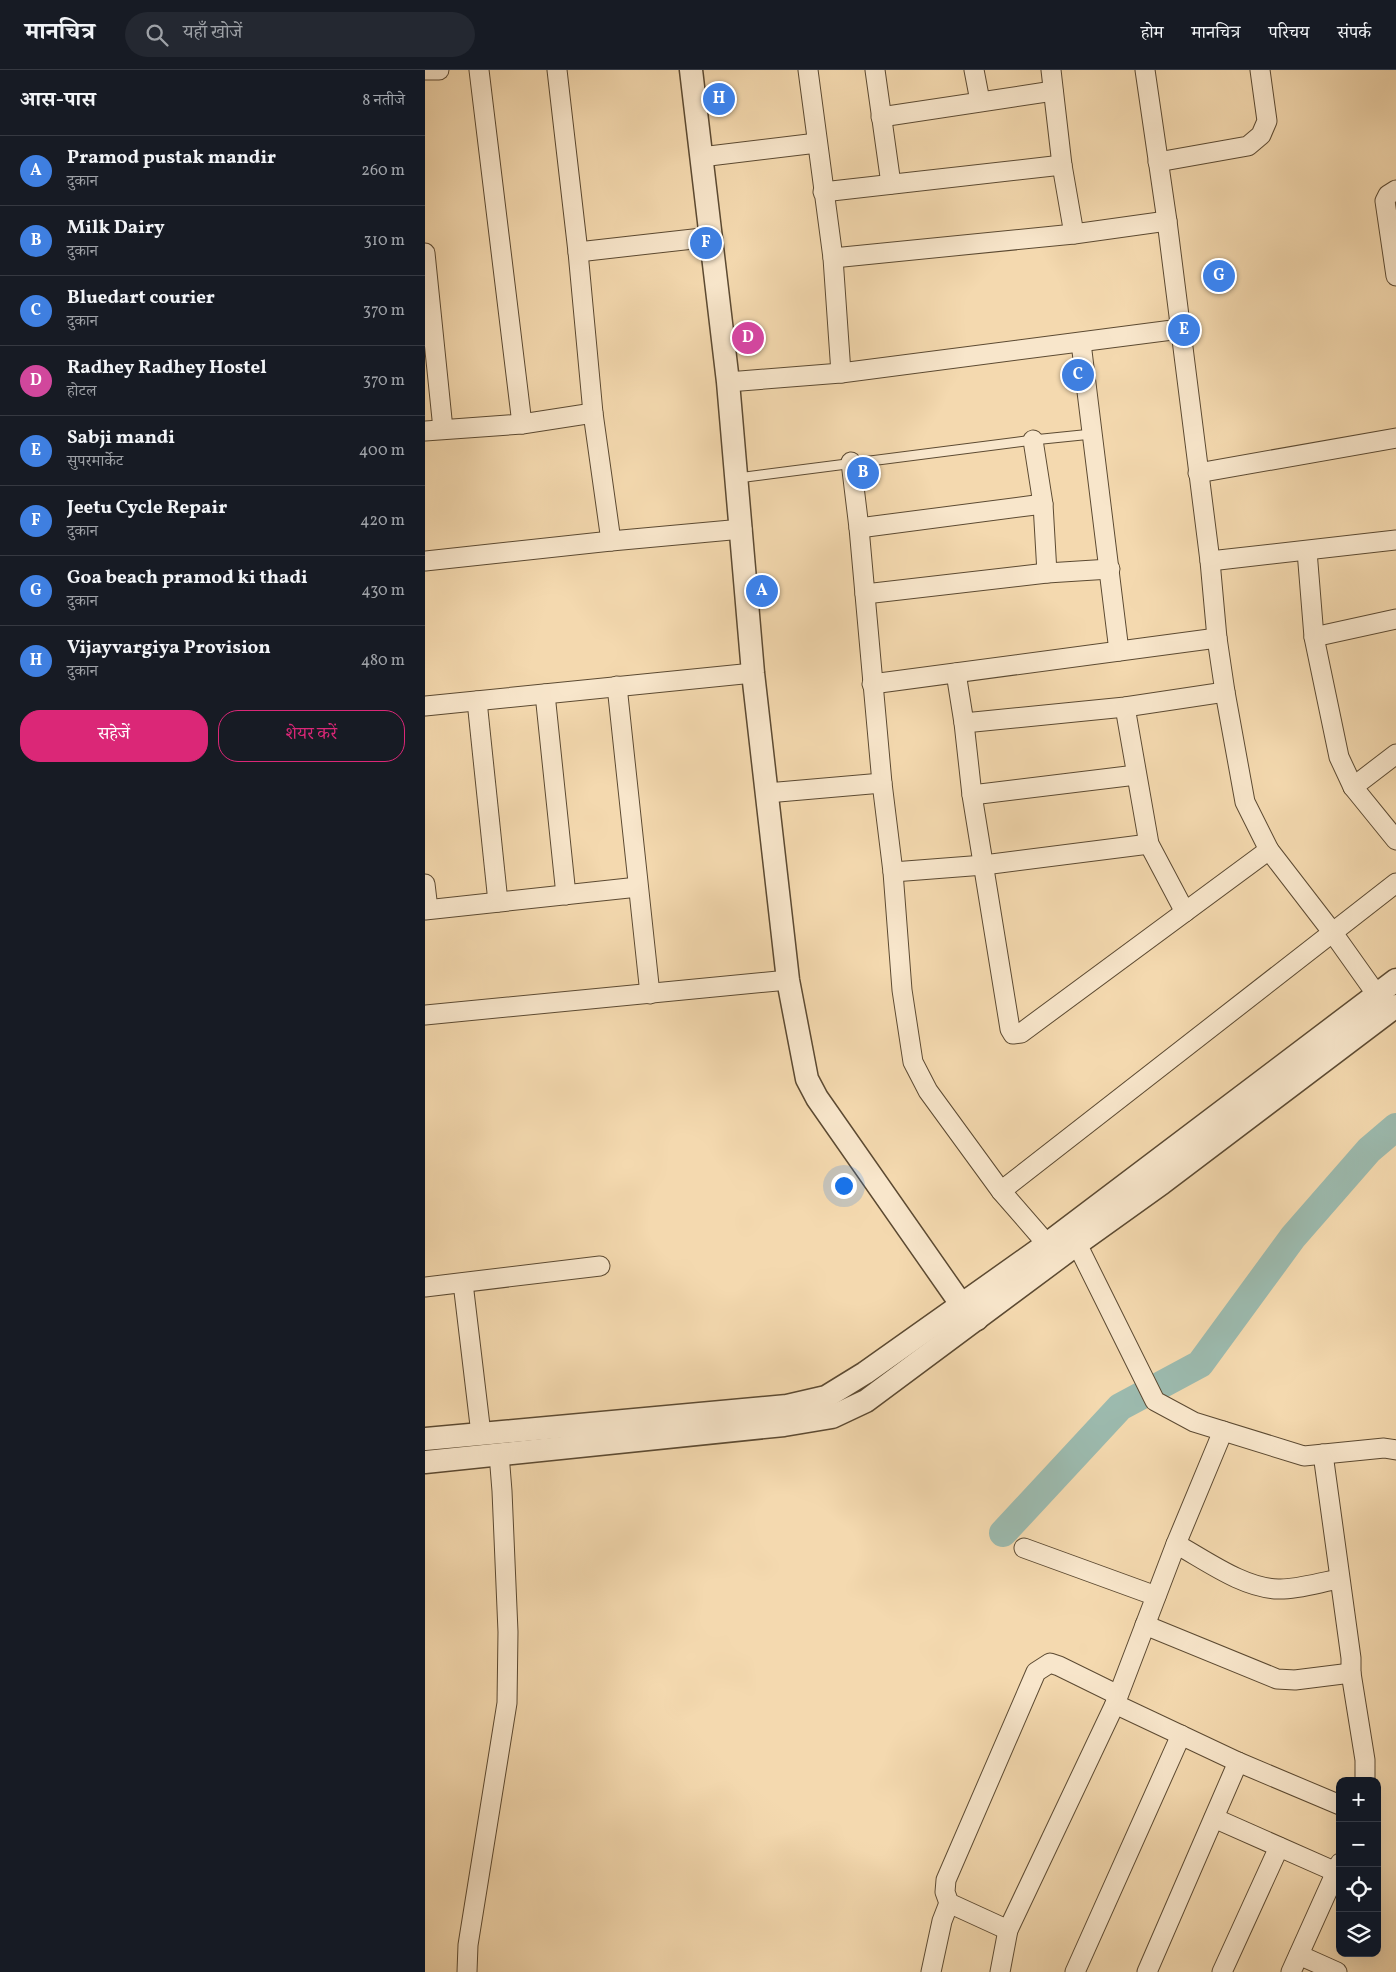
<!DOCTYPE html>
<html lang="hi">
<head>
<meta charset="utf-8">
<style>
	:root { --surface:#171b24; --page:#242831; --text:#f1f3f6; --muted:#9ea1a6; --line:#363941; --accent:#db2777 }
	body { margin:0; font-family:Vollkorn,"Noto Serif Devanagari",serif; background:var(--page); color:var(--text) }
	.controls { position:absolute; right:15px; bottom:15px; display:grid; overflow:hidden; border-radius:10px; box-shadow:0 5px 20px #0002 }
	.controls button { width:45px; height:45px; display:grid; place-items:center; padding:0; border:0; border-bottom:1px solid var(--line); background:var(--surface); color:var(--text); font:25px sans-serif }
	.you { position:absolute; left:418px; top:1115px; width:18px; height:18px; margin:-12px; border:4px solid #fff; border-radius:50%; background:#1a73e8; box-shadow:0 0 0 8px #1a73e833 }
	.badge { display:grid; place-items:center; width:32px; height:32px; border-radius:50%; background:var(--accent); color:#fff; font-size:16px; font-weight:700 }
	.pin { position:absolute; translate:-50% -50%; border:2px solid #fff; box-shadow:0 1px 5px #0006 }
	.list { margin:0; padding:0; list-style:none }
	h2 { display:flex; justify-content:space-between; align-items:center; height:65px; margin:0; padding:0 20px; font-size:21px }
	h2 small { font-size:16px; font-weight:400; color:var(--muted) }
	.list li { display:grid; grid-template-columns:32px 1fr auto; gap:15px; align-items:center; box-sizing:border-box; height:70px; padding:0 20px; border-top:1px solid var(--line) }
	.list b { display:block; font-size:19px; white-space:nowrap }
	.list p { margin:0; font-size:16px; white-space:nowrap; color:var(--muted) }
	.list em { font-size:16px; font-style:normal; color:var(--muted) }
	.actions { display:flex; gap:10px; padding:15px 20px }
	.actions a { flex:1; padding:11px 0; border:1px solid var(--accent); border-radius:20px; text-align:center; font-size:18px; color:var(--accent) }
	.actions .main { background:var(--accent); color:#fff }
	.icon { flex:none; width:28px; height:28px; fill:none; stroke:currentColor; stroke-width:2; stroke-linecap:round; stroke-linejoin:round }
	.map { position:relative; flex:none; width:971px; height:1902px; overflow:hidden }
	header { display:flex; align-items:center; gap:30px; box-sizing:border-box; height:70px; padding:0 25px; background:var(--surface); border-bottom:1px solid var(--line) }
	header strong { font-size:24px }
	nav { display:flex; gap:28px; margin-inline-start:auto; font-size:18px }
	.search { width:350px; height:45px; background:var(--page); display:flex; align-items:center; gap:12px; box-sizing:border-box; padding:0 18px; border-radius:28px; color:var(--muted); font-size:19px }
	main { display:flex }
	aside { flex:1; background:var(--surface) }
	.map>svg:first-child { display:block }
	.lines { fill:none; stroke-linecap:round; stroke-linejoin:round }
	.river { stroke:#9cbaae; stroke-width:28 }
	.service-casing { stroke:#5c4a32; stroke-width:11 }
	.minor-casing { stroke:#5c4a32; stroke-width:21 }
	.tertiary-casing { stroke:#5c4a32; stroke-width:25 }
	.service { stroke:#f8e6cb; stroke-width:9 }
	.minor { stroke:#f8e6cb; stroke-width:19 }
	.tertiary { stroke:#f8e6cb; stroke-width:22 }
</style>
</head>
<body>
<header>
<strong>मानचित्र</strong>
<div class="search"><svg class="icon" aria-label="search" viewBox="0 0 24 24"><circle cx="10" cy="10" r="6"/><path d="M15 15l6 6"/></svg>यहाँ खोजें</div>
<nav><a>होम</a><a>मानचित्र</a><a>परिचय</a><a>संपर्क</a></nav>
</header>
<main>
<aside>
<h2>आस-पास<small>8 नतीजे</small></h2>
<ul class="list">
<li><span class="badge" style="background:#3f7fe0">A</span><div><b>Pramod pustak mandir</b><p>दुकान</p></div><em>260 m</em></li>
<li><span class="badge" style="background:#3f7fe0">B</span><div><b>Milk Dairy</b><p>दुकान</p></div><em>310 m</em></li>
<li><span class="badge" style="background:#3f7fe0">C</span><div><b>Bluedart courier</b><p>दुकान</p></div><em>370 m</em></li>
<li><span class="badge" style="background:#d1479c">D</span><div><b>Radhey Radhey Hostel</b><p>होटल</p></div><em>370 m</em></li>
<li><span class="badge" style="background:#3f7fe0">E</span><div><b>Sabji mandi</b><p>सुपरमार्केट</p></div><em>400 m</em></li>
<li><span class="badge" style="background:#3f7fe0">F</span><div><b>Jeetu Cycle Repair</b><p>दुकान</p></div><em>420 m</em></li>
<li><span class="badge" style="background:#3f7fe0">G</span><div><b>Goa beach pramod ki thadi</b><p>दुकान</p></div><em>430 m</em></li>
<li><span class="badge" style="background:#3f7fe0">H</span><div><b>Vijayvargiya Provision</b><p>दुकान</p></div><em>480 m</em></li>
</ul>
<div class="actions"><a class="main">सहेजें</a><a>शेयर करें</a></div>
</aside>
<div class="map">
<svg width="971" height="1902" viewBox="0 0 971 1902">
	<rect width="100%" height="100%" fill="#f4d9af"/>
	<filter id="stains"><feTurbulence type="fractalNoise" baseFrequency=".004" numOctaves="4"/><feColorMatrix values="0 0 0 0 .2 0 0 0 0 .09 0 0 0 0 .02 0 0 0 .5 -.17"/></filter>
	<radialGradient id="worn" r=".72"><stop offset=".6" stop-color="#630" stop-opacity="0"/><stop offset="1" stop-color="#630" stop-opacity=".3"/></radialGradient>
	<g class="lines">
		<!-- river -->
		<polyline class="river" points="578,1463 695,1337 775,1294 868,1167 944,1080 971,1057"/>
		<!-- service casing -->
		<g class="service-casing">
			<polyline id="service" points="313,408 608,370 667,364"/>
		</g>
		<!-- minor casing -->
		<g class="minor-casing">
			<g id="minor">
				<polyline points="0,0 14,0"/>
				<polyline points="54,0 97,354"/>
				<polyline points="132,0 153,182 168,343 186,471"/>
				<polyline points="383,0 408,188 416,303"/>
				<polyline points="450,0 466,114"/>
				<polyline points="549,0 555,31"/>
				<polyline points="626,0 637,95 649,164"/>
				<polyline points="720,0 742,151 785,491 792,568 800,622 820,732 844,780 908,863 952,925 963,934"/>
				<polyline points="456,47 628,21"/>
				<polyline points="276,87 392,73"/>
				<polyline points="733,92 823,76 836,65 842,51 835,0"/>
				<polyline points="971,120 963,125 960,131 971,206"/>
				<polyline points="398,122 637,95"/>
				<polyline points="153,182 286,167"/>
				<polyline points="0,183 18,359"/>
				<polyline points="408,188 649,164 742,151"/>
				<polyline points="656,273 694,581"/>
				<polyline points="303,312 416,303 755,259"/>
				<polyline points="0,361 97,354 168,343"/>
				<polyline points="608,370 618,434 622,503"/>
				<polyline points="426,392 434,458 457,713 468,802 477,920 488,992 503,1021 576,1121 622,1174"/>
				<polyline points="773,403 971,368"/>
				<polyline points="434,458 618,434"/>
				<polyline points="882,481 889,567 914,687 928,717 971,770"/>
				<polyline points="0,491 186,471 317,459"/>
				<polyline points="785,491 971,470"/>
				<polyline points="440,524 622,503 685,499"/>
				<polyline points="889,567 971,549"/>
				<polyline points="531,603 539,653 547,725 585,959 588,964 596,963 844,780"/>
				<polyline points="447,614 792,568"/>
				<polyline points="192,616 225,924"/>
				<polyline points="120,624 141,825"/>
				<polyline points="52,631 73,832"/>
				<polyline points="0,636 328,603"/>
				<polyline points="700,637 724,774 760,842"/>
				<polyline points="539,653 700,637 800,622"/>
				<polyline points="928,717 971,684"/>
				<polyline points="342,723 457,713"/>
				<polyline points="547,725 711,705"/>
				<polyline points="468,802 559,795 724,774"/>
				<polyline points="0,814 3,839"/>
				<polyline points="0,840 213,817"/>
				<polyline points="0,945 363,910"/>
				<polyline points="576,1121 971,813"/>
				<polyline points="652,1174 730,1331 769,1352 879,1386 959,1378 971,1380"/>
				<polyline points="38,1213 56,1364"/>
				<polyline points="0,1217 175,1196"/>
				<polyline points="898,1384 926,1588 926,1603 940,1690 940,1711"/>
				<path d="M 751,1474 C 782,1491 818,1518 853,1519 C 871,1520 896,1512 914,1509"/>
				<polyline points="599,1478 731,1526"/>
				<polyline points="720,1555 852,1609 870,1610 926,1603"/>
				<polyline points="690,1634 813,1692 915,1735"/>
				<polyline points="789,1748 911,1802"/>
				<polyline points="583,1860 524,1833 520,1822 521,1810 611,1602 625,1593 634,1596 693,1625"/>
				<polyline points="874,1885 912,1902"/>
				<polyline points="42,1902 43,1875 82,1633 83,1562 77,1421 74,1384"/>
				<polyline points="506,1902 517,1851 524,1833"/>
				<polyline points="575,1902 583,1860 690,1634 751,1474 798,1361"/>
				<polyline points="650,1902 756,1665"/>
				<polyline points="722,1902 813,1692"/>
				<polyline points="797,1902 854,1777"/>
				<polyline points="866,1902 915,1793"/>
			</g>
		</g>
		<!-- tertiary casing -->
		<g class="tertiary-casing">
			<g id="tertiary">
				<polyline points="266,0 303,312 328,603 363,910 382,1009 392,1028 536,1234 552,1249"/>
				<polyline points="0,1369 362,1336 401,1327 440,1303 622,1174 971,910"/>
				<polyline points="0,1392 359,1355 407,1347 441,1331 652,1174 737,1113 971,936"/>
			</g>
		</g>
		<!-- service -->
		<use href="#service" class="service"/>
		<!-- minor -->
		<use href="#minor" class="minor"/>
		<!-- tertiary -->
		<use href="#tertiary" class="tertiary"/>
	</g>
	<rect width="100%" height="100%" filter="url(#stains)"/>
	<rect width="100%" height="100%" fill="url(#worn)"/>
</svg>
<div class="controls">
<button>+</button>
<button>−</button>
<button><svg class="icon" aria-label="locate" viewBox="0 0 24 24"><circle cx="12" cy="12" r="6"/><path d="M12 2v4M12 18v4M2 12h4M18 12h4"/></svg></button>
<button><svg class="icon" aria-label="layers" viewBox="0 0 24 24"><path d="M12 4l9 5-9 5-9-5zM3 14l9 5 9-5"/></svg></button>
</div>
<div class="you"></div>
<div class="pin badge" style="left:337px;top:521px;background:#3f7fe0">A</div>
<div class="pin badge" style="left:438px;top:403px;background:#3f7fe0">B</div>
<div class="pin badge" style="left:653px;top:305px;background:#3f7fe0">C</div>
<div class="pin badge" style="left:323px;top:268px;background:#d1479c">D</div>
<div class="pin badge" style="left:759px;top:260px;background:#3f7fe0">E</div>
<div class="pin badge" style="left:281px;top:173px;background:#3f7fe0">F</div>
<div class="pin badge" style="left:794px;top:206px;background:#3f7fe0">G</div>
<div class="pin badge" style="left:294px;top:29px;background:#3f7fe0">H</div>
</div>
</main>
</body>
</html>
